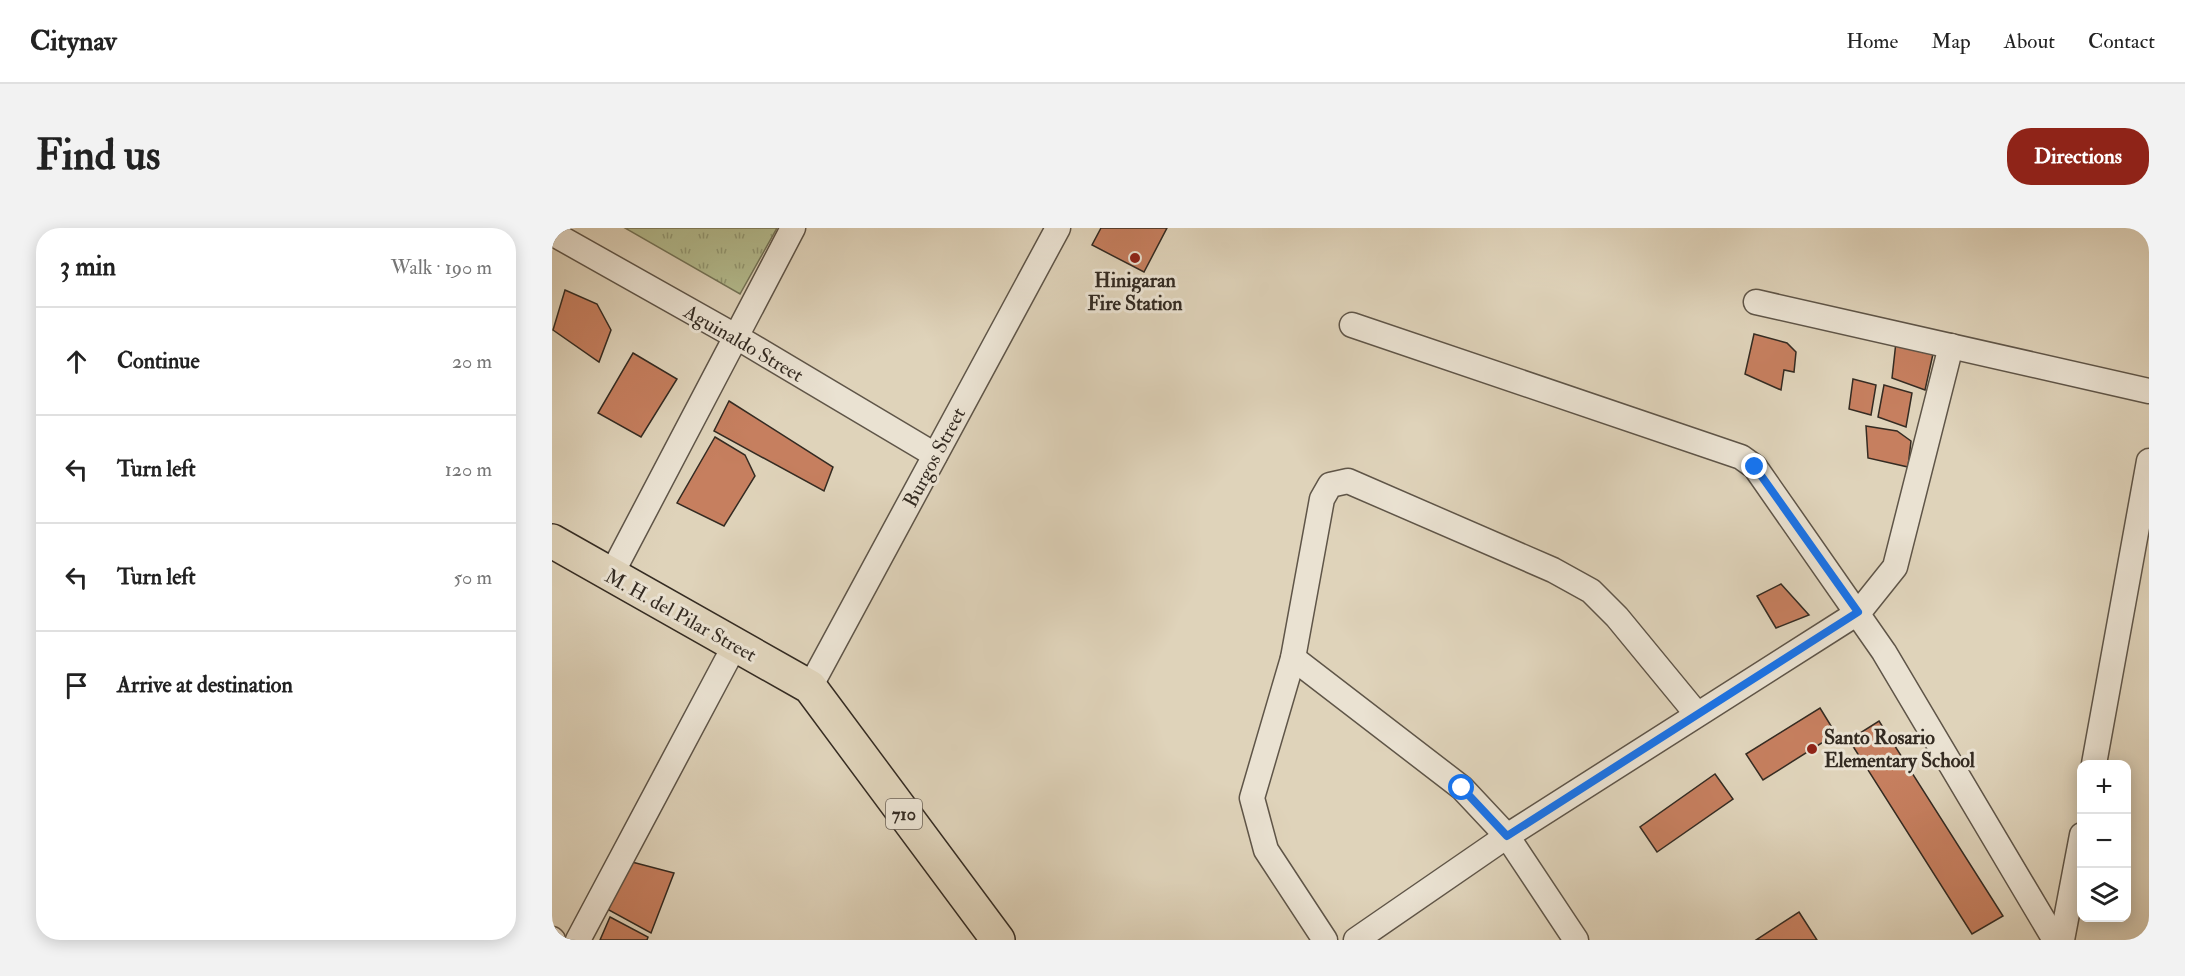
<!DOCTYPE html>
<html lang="en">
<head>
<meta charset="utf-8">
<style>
	:root { --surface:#fff; --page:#f2f2f2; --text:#222; --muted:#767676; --line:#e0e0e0; --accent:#8f2418 }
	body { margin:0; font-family:"IM FELL Double Pica",serif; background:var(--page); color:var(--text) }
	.controls { position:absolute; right:18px; bottom:18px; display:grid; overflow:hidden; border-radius:12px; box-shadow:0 3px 15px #0003 }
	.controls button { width:54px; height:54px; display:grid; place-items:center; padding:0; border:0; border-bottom:2px solid var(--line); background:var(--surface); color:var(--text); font:30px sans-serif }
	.stop { position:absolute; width:18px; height:18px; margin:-14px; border:4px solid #1a73e8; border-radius:50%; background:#fff }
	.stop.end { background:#1a73e8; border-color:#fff; box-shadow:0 2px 6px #0008 }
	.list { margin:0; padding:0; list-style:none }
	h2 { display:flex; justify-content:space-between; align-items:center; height:78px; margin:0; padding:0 24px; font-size:26px }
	h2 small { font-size:20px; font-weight:400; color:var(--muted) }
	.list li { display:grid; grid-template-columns:39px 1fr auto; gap:18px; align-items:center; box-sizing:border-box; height:108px; padding:0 24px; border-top:2px solid var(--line) }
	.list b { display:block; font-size:22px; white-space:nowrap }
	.list em { font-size:20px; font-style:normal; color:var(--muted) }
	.icon { flex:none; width:33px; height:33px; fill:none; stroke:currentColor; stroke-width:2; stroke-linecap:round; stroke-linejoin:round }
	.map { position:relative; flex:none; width:1597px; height:712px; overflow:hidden; border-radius:24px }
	header { display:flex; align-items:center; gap:36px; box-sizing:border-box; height:84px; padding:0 30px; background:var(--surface); border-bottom:2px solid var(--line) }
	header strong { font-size:28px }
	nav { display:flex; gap:33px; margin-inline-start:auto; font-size:21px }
	.intro { display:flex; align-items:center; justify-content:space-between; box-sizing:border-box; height:144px; padding:0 36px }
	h1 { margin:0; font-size:42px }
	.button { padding:15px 27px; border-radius:24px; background:var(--accent); color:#fff; font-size:21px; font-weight:700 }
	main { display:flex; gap:36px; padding:0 36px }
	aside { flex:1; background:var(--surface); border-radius:24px; box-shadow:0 3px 15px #0003 }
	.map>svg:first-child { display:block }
	.park { fill:url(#park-tufts); stroke:#747458; stroke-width:1.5 }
	.building { fill:#c67f5f; stroke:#342b22; stroke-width:1.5 }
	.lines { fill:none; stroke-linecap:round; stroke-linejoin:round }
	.minor-casing { stroke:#5f5548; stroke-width:27 }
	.primary-casing { stroke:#342b22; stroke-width:36 }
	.minor { stroke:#eae2d2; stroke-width:24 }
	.primary { stroke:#dfd3ba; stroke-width:33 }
	.route { stroke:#1a73e8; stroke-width:8 }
	.poi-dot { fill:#8f2418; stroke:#eae2d2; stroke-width:2 }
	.labels { text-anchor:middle; stroke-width:6; stroke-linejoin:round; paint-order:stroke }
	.shield { fill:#eae2d2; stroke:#6b6257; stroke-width:1.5 }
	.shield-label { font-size:18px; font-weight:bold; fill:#342b22 }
	.poi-label { font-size:20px; font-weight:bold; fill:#342b22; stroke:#eae2d2 }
	.street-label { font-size:20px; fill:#342b22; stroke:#eae2d2 }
</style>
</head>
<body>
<header>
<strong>Citynav</strong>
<nav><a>Home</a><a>Map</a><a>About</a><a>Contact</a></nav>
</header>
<div class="intro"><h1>Find us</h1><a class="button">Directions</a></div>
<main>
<aside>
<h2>3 min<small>Walk · 190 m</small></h2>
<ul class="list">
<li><svg class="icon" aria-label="ahead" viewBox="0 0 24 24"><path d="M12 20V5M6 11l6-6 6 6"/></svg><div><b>Continue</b></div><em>20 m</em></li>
<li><svg class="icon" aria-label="left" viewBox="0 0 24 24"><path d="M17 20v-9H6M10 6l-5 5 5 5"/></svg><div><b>Turn left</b></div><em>120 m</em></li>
<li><svg class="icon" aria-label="left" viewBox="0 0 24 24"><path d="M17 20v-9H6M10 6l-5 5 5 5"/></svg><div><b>Turn left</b></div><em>50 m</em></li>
<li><svg class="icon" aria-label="arrive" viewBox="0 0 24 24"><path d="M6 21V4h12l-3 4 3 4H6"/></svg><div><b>Arrive at destination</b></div></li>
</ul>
</aside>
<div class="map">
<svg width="1597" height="712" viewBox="0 0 1597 712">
	<defs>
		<pattern id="park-tufts" width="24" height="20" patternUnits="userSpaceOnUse" patternTransform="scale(1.5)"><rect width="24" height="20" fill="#b4bc8f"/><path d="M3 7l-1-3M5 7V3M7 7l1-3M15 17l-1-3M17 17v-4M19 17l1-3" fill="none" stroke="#939974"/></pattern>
	</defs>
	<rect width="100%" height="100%" fill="#dfd3ba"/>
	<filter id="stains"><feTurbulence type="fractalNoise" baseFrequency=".00333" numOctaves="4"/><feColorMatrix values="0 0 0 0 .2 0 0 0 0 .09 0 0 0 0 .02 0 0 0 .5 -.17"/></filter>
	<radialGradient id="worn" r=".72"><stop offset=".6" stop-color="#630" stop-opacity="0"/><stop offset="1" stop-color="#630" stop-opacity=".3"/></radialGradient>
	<!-- park -->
	<polygon class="park" points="73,0 225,0 188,66"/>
	<!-- building -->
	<g class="building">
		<polygon points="549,0 615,0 592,44 540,17"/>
		<polygon points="13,62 45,76 59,102 47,134 1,102"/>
		<polygon points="1202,106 1235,115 1244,124 1242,144 1232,142 1229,162 1193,146"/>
		<polygon points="1344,114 1381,126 1373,162 1340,150"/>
		<polygon points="81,125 125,151 89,209 46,185"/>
		<polygon points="1301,151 1324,157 1319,187 1297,181"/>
		<polygon points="1332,157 1360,165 1354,199 1326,189"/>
		<polygon points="177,173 281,239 272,263 162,203"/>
		<polygon points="1314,198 1345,203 1359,213 1356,239 1316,230"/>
		<polygon points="163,209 193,227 203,248 172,298 125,275"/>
		<polygon points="1229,356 1257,387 1224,400 1205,368"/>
		<polygon points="1268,480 1284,506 1211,552 1194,526"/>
		<polygon points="1327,493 1451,688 1420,706 1297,512"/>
		<polygon points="1163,546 1181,571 1105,624 1088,599"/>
		<polygon points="80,634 122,645 99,705 55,681"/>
		<polygon points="1247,684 1265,712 1204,712"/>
		<polygon points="58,689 96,709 95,712 48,712"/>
	</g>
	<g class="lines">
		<!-- minor casing -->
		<g class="minor-casing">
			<g id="minor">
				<polyline points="0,5 183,108 383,227"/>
				<polyline points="1204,74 1597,163"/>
				<polyline points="800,97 1189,229 1203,239 1332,424 1503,712"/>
				<polyline points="59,347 241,0"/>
				<polyline points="741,430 910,560 955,608 1024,712"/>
				<polyline points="258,459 506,0"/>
				<polyline points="1542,536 1597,233"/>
				<polyline points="0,711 1,712"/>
				<polyline points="26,712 183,417"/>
				<polyline points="773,712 714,622 700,570 741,430 770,271 778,257 796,253 1001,342 1039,363 1065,389 1144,485"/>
				<polyline points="804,712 955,608 1307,384 1343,339 1399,118"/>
				<polyline points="1510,712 1530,607"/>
			</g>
		</g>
		<!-- primary casing -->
		<g class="primary-casing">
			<polyline id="primary" points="0,313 258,459 446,712"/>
		</g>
		<!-- minor -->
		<use href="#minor" class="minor"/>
		<!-- primary -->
		<use href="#primary" class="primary"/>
	</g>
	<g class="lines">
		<!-- route -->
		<polyline class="route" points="910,560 955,608 1306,384 1203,239"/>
	</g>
	<!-- markers -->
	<g class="poi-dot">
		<circle cx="583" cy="30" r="6"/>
		<circle cx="1260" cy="521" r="6"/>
	</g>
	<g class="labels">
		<!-- shield labels -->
		<rect class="shield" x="334" y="571" width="36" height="30" rx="4.5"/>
		<g class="shield-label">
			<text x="352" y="592">710</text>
		</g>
		<!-- poi labels -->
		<g class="poi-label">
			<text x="583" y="59">Hinigaran<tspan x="583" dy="23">Fire Station</tspan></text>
			<text x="1272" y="516" text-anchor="start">Santo Rosario<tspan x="1272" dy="23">Elementary School</tspan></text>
		</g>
		<!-- street labels -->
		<g class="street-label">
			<text transform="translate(192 115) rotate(30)" y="7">Aguinaldo Street</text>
			<text transform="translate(382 229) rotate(-62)" y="7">Burgos Street</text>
			<text transform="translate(129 387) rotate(29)" y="7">M. H. del Pilar Street</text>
		</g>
	</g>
	<rect width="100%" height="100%" filter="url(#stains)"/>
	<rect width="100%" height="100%" fill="url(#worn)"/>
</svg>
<div class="controls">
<button>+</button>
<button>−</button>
<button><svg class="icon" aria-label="layers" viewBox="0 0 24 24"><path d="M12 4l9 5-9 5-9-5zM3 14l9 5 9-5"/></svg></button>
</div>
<div class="stop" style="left:910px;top:560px"></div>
<div class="stop end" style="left:1203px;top:239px"></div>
</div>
</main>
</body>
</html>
